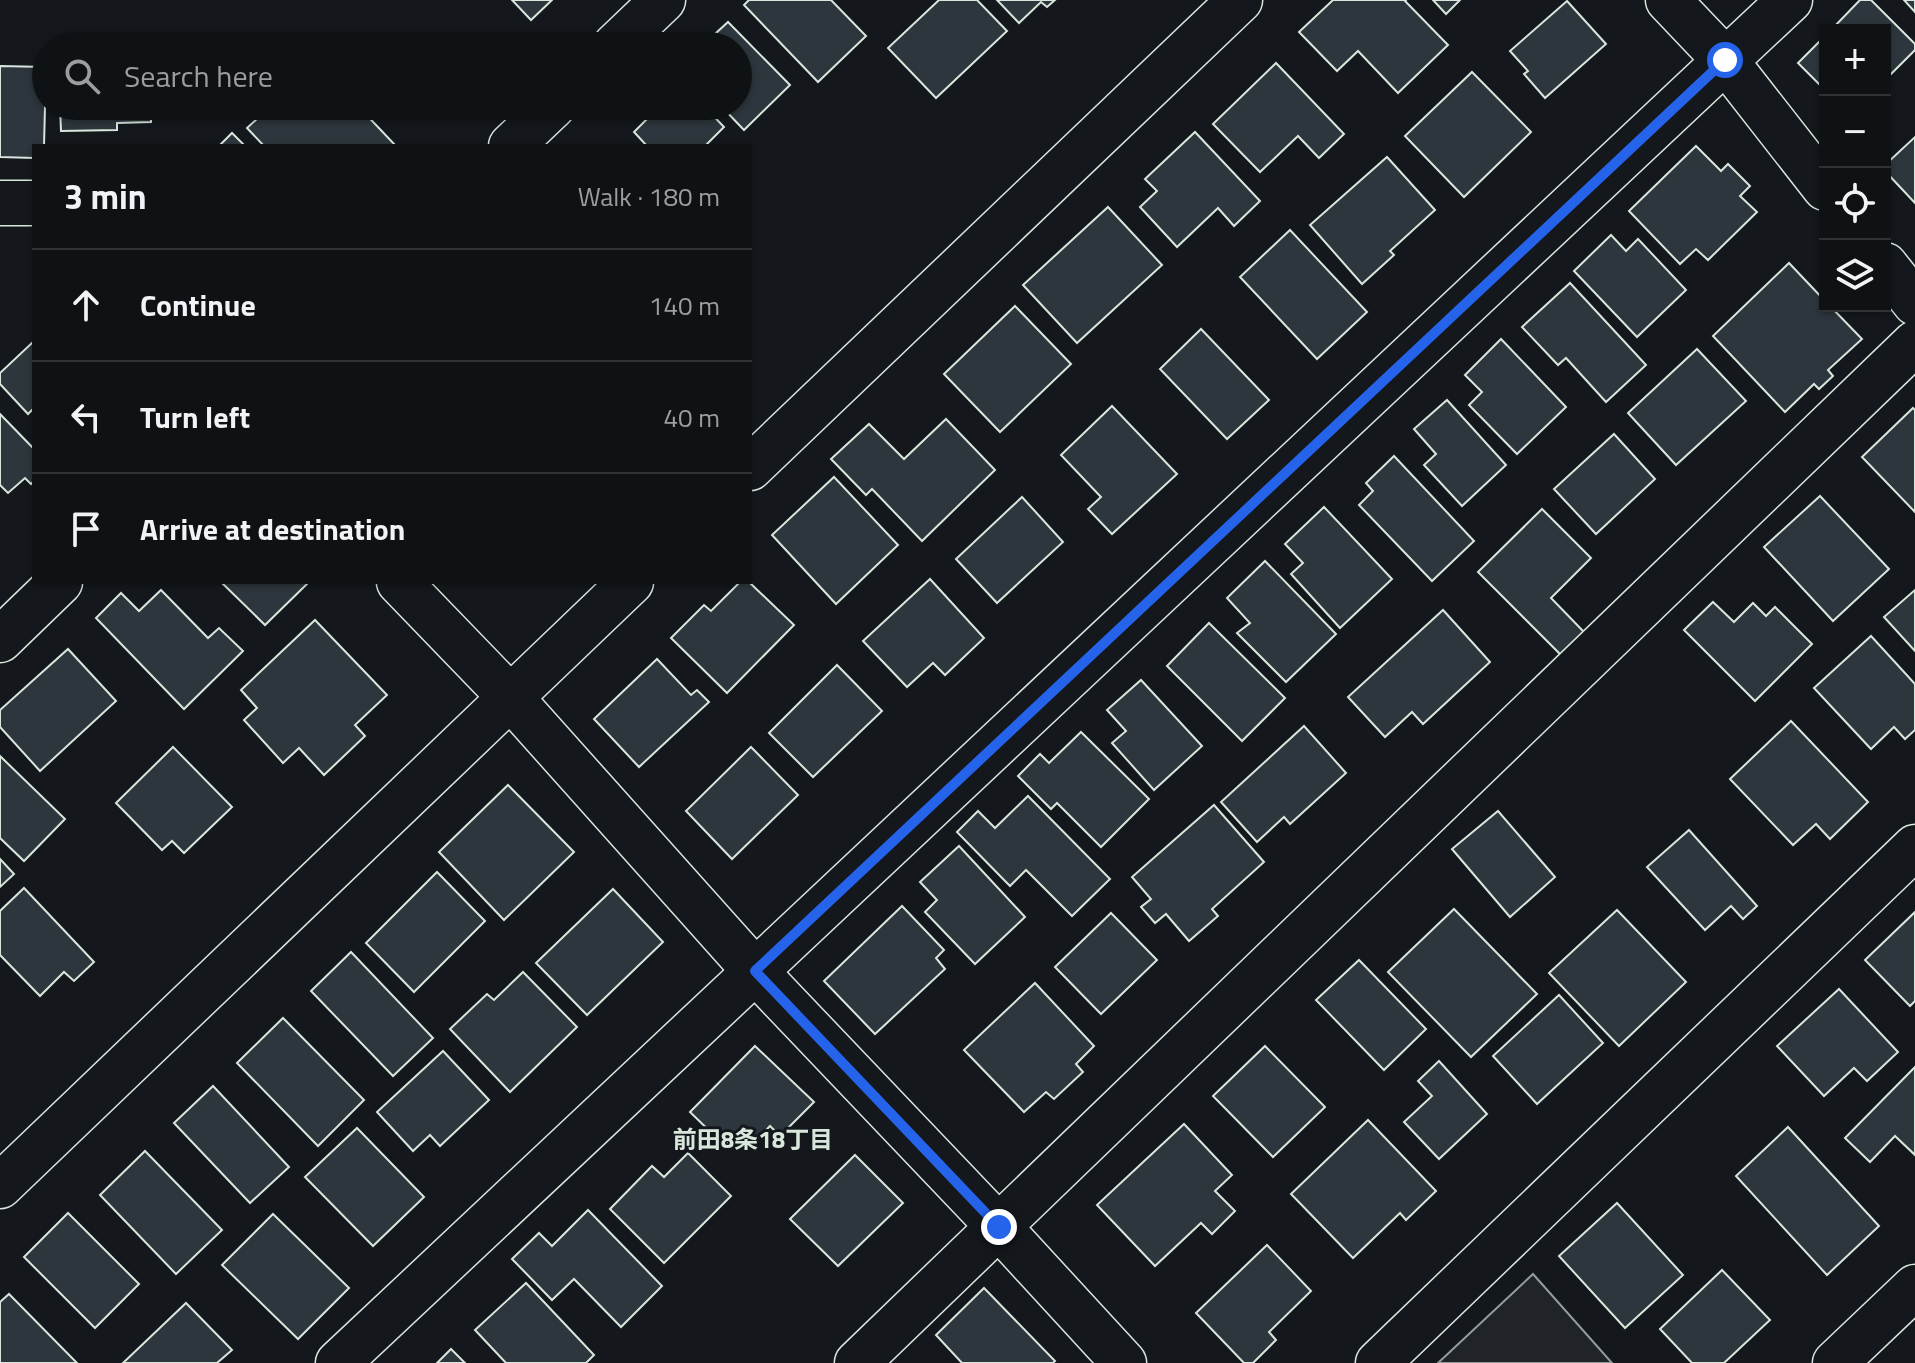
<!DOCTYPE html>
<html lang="en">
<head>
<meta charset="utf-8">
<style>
	:root { --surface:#0f1215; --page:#1d2022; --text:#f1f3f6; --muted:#9b9ea0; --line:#2f3234 }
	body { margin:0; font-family:"Titillium Web","Noto Sans JP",sans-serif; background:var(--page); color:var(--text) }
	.controls { position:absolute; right:24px; top:24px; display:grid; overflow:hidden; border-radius:0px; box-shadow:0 2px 6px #0004 }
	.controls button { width:72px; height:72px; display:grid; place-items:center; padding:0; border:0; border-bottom:2px solid var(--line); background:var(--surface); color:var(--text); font:40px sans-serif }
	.stop { position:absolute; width:24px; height:24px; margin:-18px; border:6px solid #2563eb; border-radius:50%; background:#fff }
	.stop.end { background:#2563eb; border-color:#fff; box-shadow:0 2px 8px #0008 }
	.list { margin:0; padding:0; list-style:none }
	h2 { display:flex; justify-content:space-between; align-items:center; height:104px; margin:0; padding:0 32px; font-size:34px }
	h2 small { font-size:26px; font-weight:400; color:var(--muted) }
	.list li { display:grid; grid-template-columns:52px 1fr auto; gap:24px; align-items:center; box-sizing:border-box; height:112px; padding:0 32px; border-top:2px solid var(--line) }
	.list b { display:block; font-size:30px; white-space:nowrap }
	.list em { font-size:26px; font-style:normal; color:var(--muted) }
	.icon { flex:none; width:44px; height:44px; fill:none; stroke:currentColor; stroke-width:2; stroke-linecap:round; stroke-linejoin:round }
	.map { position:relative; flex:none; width:1915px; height:1363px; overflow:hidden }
	.search { position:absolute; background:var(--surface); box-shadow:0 2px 6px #0004; left:32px; top:32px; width:720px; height:88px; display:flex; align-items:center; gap:20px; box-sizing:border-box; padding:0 28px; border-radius:44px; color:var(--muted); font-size:30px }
	.panel { position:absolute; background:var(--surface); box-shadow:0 2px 6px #0004; left:32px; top:144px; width:720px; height:440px; border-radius:0px }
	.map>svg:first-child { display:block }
	.green { fill:#202428; stroke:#939e99; stroke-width:2 }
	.building { fill:#2c363c; stroke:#d8e6dc; stroke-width:2 }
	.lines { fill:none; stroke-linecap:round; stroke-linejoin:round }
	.minor-casing { stroke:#d8e6dc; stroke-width:47 }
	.minor { stroke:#14181c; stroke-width:44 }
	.route { stroke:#2563eb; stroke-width:10 }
	.labels { text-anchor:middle; stroke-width:6; stroke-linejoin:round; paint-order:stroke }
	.neighbourhood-label { font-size:24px; font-weight:bold; fill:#d8e6dc; stroke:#14181c }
</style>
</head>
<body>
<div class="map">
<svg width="1915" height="1363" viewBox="0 0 1915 1363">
	<rect width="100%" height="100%" fill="#14181c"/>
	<!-- green -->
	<polygon class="green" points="1533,1274 1612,1363 1438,1363"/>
	<!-- building -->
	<g class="building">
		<polygon points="512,0 552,0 531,20"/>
		<polygon points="749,0 831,0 866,36 818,82 744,5"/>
		<polygon points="939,0 977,0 1007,31 936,98 888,48"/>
		<polygon points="997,0 1055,0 1047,7 1041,2 1019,23"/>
		<polygon points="1333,0 1406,0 1405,1 1448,45 1398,93 1358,51 1337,71 1299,32"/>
		<polygon points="1433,0 1460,0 1446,14"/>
		<polygon points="1860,0 1871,0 1915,44 1915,50 1885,80 1885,30 1831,30"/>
		<polygon points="1904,0 1915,0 1915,12"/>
		<polygon points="1567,1 1606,44 1545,98 1524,74 1528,71 1510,51"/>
		<polygon points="728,22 790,85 744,130 721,106 738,106 738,46 702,46"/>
		<polygon points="190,35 190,46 75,46 75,36"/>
		<polygon points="1825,36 1825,90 1798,63"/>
		<polygon points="1276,63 1344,134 1319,158 1298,136 1260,172 1213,124"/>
		<polygon points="0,66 46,67 44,146 34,146 34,158 0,157"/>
		<polygon points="1472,72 1531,132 1464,197 1405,136"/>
		<polygon points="60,106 191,106 191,111 151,112 151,122 117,123 117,130 61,131"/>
		<polygon points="271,106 358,106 396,146 264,146 247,128"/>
		<polygon points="640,106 704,106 724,127 706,145 707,146 647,146 634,132 648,118 638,107"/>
		<polygon points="1195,132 1260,201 1234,226 1218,208 1177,247 1140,207 1157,191 1145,179"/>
		<polygon points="232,133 245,146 219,146"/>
		<polygon points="1915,137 1915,203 1885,171 1885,165"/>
		<polygon points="1696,146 1721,171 1728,164 1750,186 1740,196 1757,212 1708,260 1696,249 1680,264 1629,211"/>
		<polygon points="1387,157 1435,210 1390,251 1394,255 1362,284 1310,225"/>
		<polygon points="1108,207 1162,265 1077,343 1023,285"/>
		<polygon points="1290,230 1367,312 1317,359 1240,277"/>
		<polygon points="1611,235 1626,251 1638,239 1686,290 1637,337 1574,271"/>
		<polygon points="1789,263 1825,301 1825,306 1830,306 1862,339 1828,370 1833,376 1819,389 1814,384 1785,412 1713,336"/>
		<polygon points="1570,283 1646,365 1606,402 1566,358 1558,365 1522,327"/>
		<polygon points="1015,306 1071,364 1000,432 944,374"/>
		<polygon points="1201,329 1269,400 1227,439 1160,369"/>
		<polygon points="1501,339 1566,407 1517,454 1469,405 1482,392 1465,375"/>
		<polygon points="34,341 34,408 28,414 0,384 0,373"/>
		<polygon points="1697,349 1746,401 1676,465 1628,413"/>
		<polygon points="1447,400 1506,465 1462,506 1424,465 1436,454 1414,429"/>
		<polygon points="1112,406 1177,474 1112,534 1088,509 1101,497 1061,455"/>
		<polygon points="1913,408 1915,410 1915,512 1862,457"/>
		<polygon points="0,414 34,449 34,481 31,484 25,478 8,493 0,485"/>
		<polygon points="946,419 995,470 922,541 872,489 866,495 831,459 869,424 904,459"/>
		<polygon points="1614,434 1655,479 1596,534 1554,489"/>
		<polygon points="1394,456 1474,541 1432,581 1359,505 1373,491 1366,483"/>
		<polygon points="834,477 898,545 836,604 772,535"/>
		<polygon points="1820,496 1889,569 1833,621 1764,547"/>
		<polygon points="1022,497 1063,542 997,603 956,559"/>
		<polygon points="1324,507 1392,579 1340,628 1291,574 1303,563 1285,544"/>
		<polygon points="1542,509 1591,558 1551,598 1584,632 1561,655 1478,572"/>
		<polygon points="1265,561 1336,634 1286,682 1237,633 1250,623 1227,598"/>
		<polygon points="930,579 984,638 945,675 933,663 907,687 863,641"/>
		<polygon points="221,582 309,582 265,625"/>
		<polygon points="740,582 749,582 794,625 727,693 671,638 704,605 711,611"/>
		<polygon points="161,590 208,638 219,628 243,651 184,709 96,618 121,593 139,611"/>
		<polygon points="1915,590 1915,651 1884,617"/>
		<polygon points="1713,602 1734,622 1753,603 1766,616 1775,607 1812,644 1755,701 1684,630"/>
		<polygon points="1443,610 1490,662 1423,724 1412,712 1385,737 1348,697"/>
		<polygon points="315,620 387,695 355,725 365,736 324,775 299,748 283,763 244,720 257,708 241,690"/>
		<polygon points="1209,623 1285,698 1242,741 1167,666"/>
		<polygon points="1871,636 1915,684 1915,730 1905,739 1894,727 1871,749 1814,688"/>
		<polygon points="68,649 116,701 40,771 0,727 0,710"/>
		<polygon points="657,659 691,695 697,690 709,702 639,767 594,719"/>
		<polygon points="837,665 882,711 813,777 769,733"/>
		<polygon points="1141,680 1202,746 1154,790 1112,743 1126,731 1107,710"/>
		<polygon points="1791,721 1868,802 1830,839 1816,824 1793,845 1730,779"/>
		<polygon points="1304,726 1346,773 1290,824 1284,817 1257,842 1221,802"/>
		<polygon points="1081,732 1149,799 1101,847 1057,803 1051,809 1018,776 1040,754 1049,763"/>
		<polygon points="173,747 232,807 184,853 172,841 162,850 116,803"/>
		<polygon points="751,747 798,795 732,859 686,811"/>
		<polygon points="0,756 65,819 24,861 0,838"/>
		<polygon points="508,785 574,852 504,920 439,852"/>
		<polygon points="1028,796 1110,879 1072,916 1026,870 1010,886 957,832 978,811 995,828"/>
		<polygon points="1214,805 1264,862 1212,909 1218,916 1189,941 1166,914 1155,923 1141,907 1151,899 1132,877"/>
		<polygon points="1498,811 1555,877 1510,917 1452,849"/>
		<polygon points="1689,830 1757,906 1743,919 1731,906 1705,930 1647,867"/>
		<polygon points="959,846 1025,917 975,964 925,912 937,900 920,882"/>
		<polygon points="0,859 14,874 0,887"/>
		<polygon points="437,872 485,921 414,992 366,943"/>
		<polygon points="24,888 94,962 74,981 64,972 40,996 0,955 0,911"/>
		<polygon points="613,889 663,942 587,1015 536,963"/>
		<polygon points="902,906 944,950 936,958 945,969 875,1034 824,981"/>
		<polygon points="1454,909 1537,994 1471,1057 1388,972"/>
		<polygon points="1617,910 1686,982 1619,1046 1549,973"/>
		<polygon points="1915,912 1915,1001 1910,1006 1865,960"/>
		<polygon points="1111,913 1157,960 1101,1014 1055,967"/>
		<polygon points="351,952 433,1038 393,1076 311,991"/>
		<polygon points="1359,960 1426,1029 1384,1070 1316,1000"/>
		<polygon points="523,972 577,1027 510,1092 450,1029 487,994 494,1000"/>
		<polygon points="1035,983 1094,1046 1076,1064 1083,1072 1054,1099 1046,1092 1024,1112 964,1050"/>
		<polygon points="1839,989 1898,1052 1867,1081 1854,1068 1824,1096 1777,1046"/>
		<polygon points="1559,995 1603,1043 1537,1104 1493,1056"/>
		<polygon points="283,1018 364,1100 318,1146 237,1063"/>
		<polygon points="755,1046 814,1102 780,1136 770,1126 746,1151 732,1138 725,1146 690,1112"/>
		<polygon points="1265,1046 1325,1107 1273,1157 1213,1096"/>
		<polygon points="443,1051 489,1100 440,1146 430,1135 413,1151 377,1112"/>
		<polygon points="1439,1061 1487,1114 1439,1159 1404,1122 1432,1096 1418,1081"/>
		<polygon points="1915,1067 1915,1155 1895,1136 1870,1162 1845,1138"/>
		<polygon points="213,1086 289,1167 250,1203 174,1123"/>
		<polygon points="1368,1120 1436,1191 1406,1220 1400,1213 1353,1258 1291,1194"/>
		<polygon points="1184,1124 1232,1175 1215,1191 1235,1211 1212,1234 1201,1223 1155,1266 1097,1205"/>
		<polygon points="1788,1127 1879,1226 1827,1275 1736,1176"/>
		<polygon points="357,1128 424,1197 373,1246 305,1177"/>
		<polygon points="145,1151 222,1230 176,1274 100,1195"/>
		<polygon points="688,1153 731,1196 664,1263 610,1209 652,1166 664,1177"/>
		<polygon points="855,1155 903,1203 838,1266 790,1219"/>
		<polygon points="1617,1203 1683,1275 1625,1328 1559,1256"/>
		<polygon points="588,1210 662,1286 621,1327 574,1279 552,1300 512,1259 539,1233 552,1246"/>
		<polygon points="68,1213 139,1284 95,1328 24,1257"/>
		<polygon points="273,1214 349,1288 298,1339 222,1265"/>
		<polygon points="1267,1245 1311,1291 1269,1332 1276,1340 1253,1363 1244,1363 1196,1313"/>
		<polygon points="1722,1270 1770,1320 1724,1363 1692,1363 1660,1329"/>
		<polygon points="526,1283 594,1355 586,1363 506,1363 475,1330"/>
		<polygon points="984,1288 1055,1361 1053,1363 962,1363 936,1335"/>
		<polygon points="9,1294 77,1363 0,1363 0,1302"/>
		<polygon points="186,1303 232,1350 217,1363 123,1363"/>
		<polygon points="451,1349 465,1363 437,1363"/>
	</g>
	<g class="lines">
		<!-- minor casing -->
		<g class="minor-casing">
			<g id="minor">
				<polyline points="1668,0 1725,60 1825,188"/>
				<polyline points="615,46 663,0"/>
				<polyline points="511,146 553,106"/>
				<polyline points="0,203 34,203"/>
				<polyline points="1885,265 1915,303"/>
				<polyline points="750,468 1240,0"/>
				<polyline points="399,582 510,697 755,971 999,1227 1124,1363"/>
				<polyline points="0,640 60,582"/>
				<polyline points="0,1186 631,582"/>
				<polyline points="338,1363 1790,0"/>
				<polyline points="857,1363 1915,343"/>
				<polyline points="1378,1363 1915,847"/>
				<polyline points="1835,1363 1915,1287"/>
			</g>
		</g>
		<!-- minor -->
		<use href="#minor" class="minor"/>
	</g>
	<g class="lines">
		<!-- route -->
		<polyline class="route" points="999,1227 755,971 1725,60"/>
	</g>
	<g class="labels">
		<!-- neighbourhood labels -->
		<g class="neighbourhood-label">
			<text x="753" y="1148">前田8条18丁目</text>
		</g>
	</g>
</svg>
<div class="controls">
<button>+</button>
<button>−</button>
<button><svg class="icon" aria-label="locate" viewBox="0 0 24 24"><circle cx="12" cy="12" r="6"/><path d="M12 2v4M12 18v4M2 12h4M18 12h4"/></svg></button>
<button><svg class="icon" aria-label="layers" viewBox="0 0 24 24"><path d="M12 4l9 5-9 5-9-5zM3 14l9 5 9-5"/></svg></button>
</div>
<div class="stop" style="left:1725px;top:60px"></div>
<div class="stop end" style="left:999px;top:1227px"></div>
<div class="search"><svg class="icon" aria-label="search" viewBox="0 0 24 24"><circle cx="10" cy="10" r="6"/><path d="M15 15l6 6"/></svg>Search here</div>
<section class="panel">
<h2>3 min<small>Walk · 180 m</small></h2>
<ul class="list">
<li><svg class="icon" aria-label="ahead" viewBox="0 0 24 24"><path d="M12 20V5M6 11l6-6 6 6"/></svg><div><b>Continue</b></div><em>140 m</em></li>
<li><svg class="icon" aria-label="left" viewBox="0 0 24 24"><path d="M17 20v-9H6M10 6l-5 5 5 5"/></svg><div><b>Turn left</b></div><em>40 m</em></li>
<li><svg class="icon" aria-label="arrive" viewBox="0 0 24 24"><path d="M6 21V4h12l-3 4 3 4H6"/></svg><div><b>Arrive at destination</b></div></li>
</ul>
</section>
</div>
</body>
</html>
